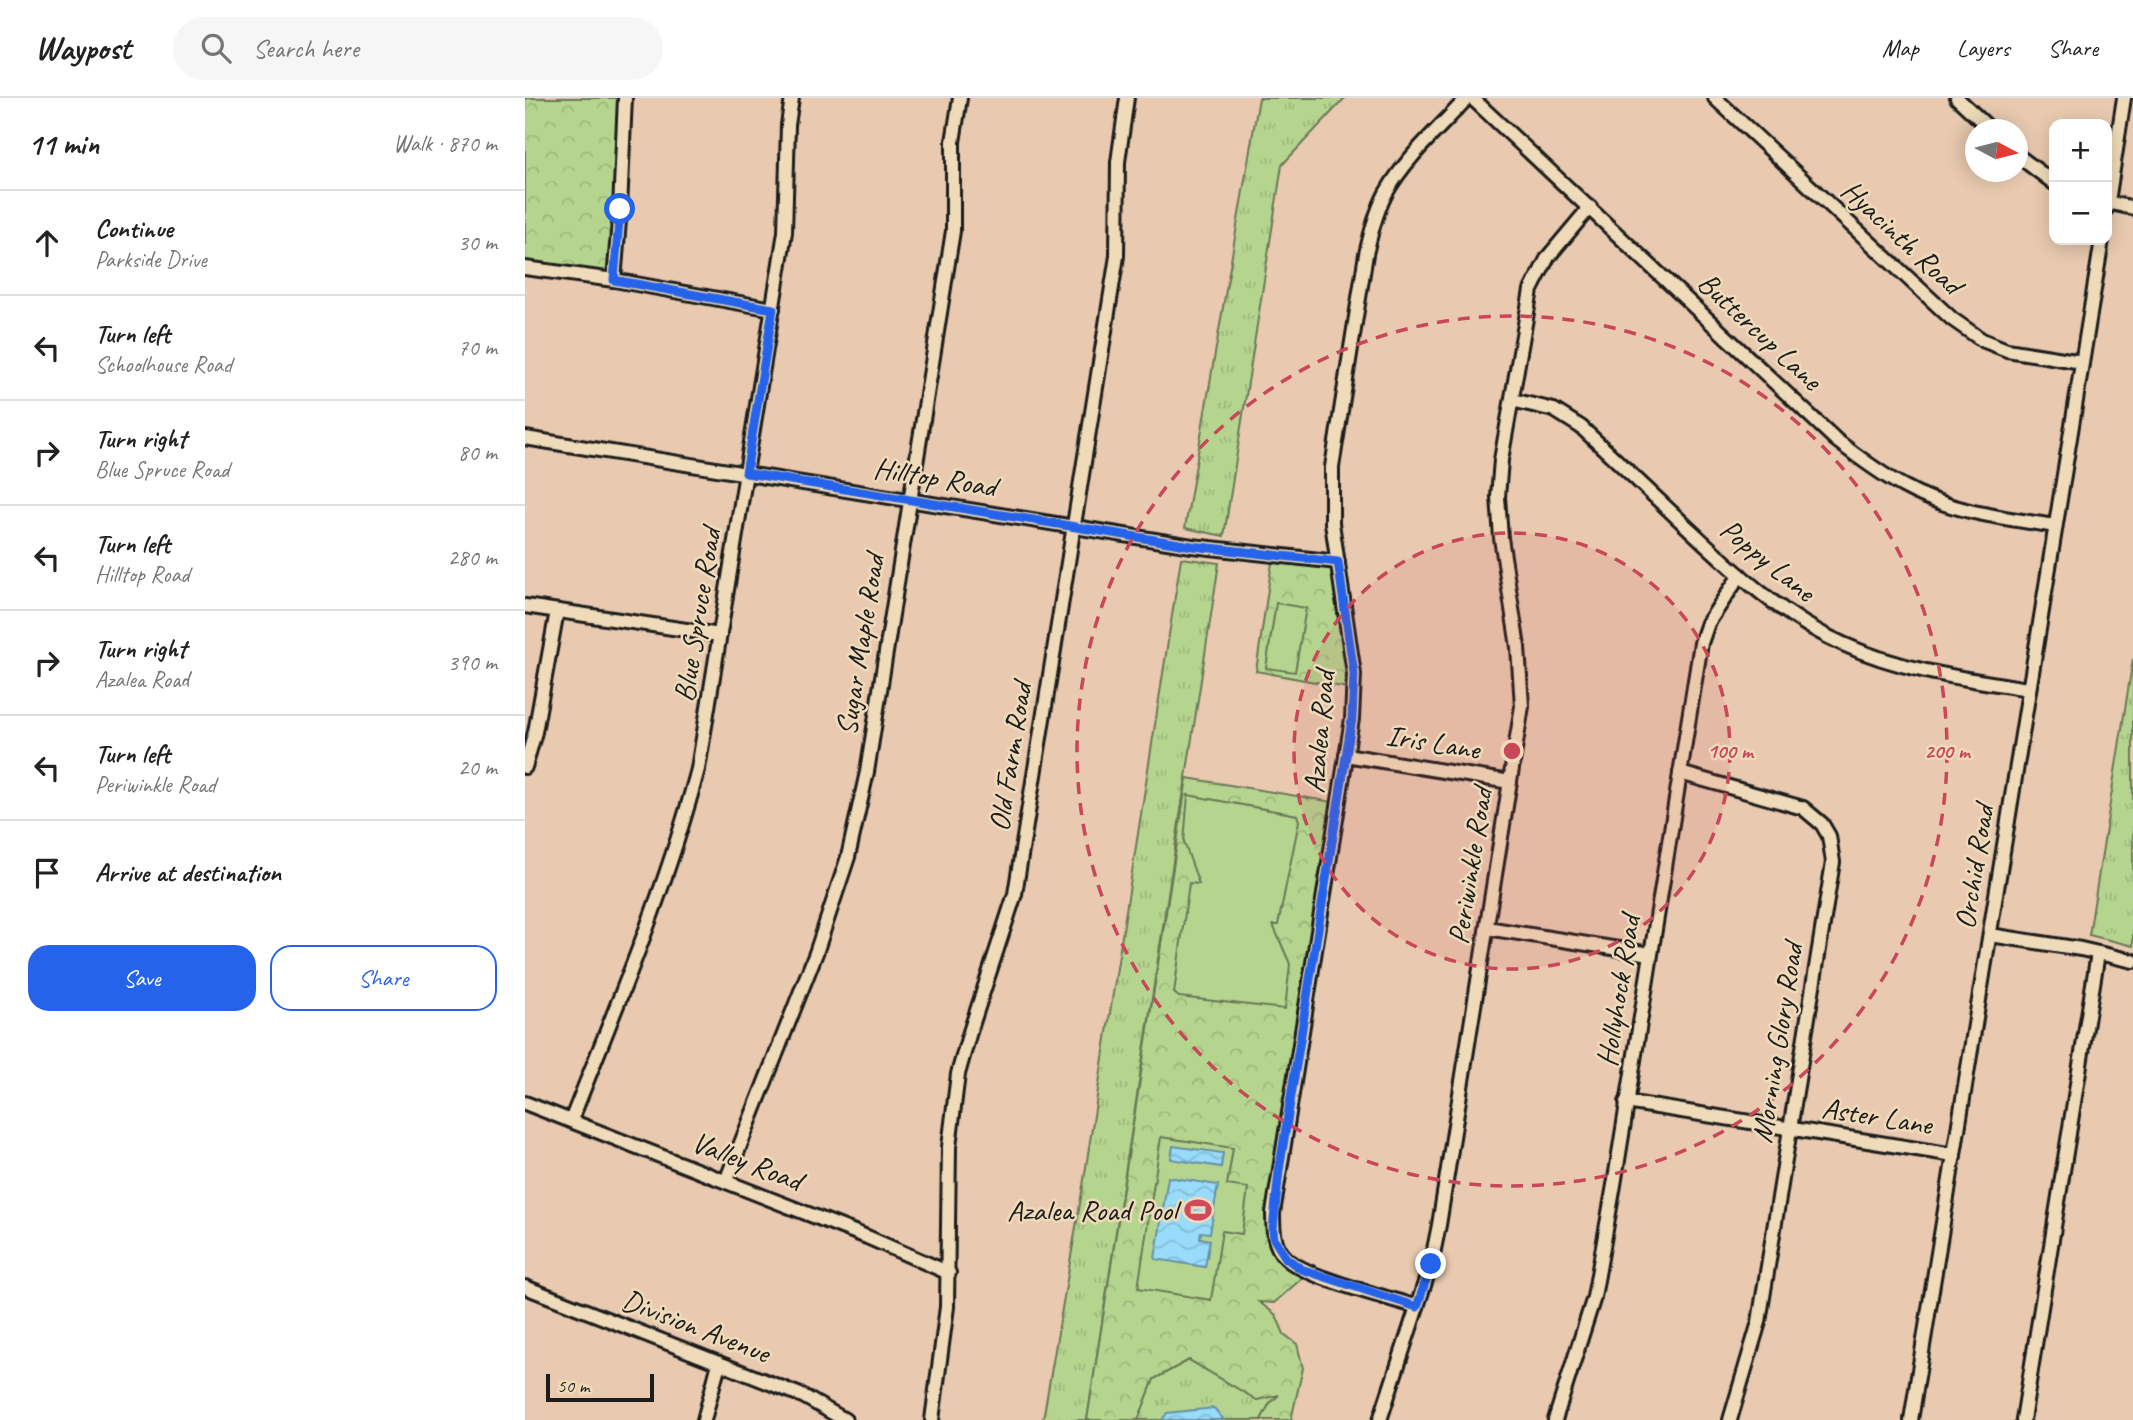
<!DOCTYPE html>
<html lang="en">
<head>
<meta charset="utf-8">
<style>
	:root { --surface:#fff; --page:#f6f6f6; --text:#222; --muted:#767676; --line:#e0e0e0; --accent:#2563eb }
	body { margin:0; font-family:Caveat,sans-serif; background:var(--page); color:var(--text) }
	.controls { position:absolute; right:21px; top:21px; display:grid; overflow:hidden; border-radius:14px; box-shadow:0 4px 18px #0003 }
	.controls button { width:63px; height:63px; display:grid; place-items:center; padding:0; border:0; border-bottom:2px solid var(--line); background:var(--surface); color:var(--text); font:35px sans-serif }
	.compass { position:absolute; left:1440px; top:21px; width:63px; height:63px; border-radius:50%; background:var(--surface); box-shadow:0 4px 18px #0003; rotate:97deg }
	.scale { position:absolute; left:21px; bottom:18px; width:108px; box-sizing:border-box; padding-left:7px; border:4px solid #1c1c1c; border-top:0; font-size:19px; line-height:24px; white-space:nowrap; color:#1c1c1c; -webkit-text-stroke:5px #efdbb9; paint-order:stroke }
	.stop { position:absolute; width:21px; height:21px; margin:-16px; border:5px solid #2563eb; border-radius:50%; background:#fff }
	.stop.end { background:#2563eb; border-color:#fff; box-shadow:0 2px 7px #0008 }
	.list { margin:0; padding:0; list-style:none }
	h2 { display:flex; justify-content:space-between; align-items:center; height:91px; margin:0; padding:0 28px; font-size:30px }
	h2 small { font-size:23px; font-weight:400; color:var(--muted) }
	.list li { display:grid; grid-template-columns:46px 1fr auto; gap:21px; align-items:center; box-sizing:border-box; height:105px; padding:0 28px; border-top:2px solid var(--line) }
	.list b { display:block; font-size:26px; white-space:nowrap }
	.list p { margin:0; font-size:23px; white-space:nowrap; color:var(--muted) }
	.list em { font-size:23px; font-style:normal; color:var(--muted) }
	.actions { display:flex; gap:14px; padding:21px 28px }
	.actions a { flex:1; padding:16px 0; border:2px solid var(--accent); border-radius:21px; text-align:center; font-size:24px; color:var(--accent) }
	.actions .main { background:var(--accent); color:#fff }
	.icon { flex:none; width:38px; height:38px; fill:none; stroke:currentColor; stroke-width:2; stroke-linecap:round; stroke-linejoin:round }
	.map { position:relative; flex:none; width:1608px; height:1322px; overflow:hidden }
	header { display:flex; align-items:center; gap:42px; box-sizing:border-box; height:98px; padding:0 35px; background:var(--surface); border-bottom:2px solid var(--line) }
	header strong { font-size:33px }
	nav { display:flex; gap:38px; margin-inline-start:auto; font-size:24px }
	.search { width:490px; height:63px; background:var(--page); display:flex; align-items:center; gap:18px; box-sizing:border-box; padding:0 24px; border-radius:38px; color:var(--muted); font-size:26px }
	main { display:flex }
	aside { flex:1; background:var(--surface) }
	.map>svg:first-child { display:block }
	.grass { fill:url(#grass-tufts); stroke:#687856; stroke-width:2 }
	.forest { fill:url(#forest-crowns); stroke:#687856; stroke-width:2 }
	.pitch { fill:#b5d58f; stroke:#687856; stroke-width:2 }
	.water { fill:url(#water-waves); stroke:#668fa1; stroke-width:2 }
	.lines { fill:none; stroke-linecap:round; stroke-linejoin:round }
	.minor-casing { stroke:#1c1c1c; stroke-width:18 }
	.minor { stroke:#efdbb9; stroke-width:12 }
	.route { stroke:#2563eb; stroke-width:9 }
	.ring { fill:none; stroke:#c84758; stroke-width:3.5; stroke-dasharray:12 9 }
	.labels { text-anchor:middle; stroke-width:5; stroke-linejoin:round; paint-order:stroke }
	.street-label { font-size:30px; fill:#1c1c1c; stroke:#efdbb9 }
	.poi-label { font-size:30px; fill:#1c1c1c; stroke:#efdbb9; text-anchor:end }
	.centre { fill:#c84758; stroke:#efdbb9; stroke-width:3.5 }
	.ring-label { font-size:21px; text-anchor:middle; font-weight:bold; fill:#c84758; stroke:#efdbb9; stroke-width:5; stroke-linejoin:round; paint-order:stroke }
</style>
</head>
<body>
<header>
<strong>Waypost</strong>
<div class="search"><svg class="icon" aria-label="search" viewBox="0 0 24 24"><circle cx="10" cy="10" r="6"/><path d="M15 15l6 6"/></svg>Search here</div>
<nav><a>Map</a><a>Layers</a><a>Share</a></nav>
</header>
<main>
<aside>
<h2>11 min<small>Walk · 870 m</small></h2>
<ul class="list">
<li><svg class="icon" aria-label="ahead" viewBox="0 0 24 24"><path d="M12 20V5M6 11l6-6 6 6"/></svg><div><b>Continue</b><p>Parkside Drive</p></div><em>30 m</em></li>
<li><svg class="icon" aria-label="left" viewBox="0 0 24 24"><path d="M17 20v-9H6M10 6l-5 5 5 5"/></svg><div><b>Turn left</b><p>Schoolhouse Road</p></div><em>70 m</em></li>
<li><svg class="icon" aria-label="right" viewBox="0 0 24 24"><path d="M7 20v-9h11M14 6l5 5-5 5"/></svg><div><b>Turn right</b><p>Blue Spruce Road</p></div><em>80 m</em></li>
<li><svg class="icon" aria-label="left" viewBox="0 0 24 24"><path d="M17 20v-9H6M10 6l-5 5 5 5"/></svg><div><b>Turn left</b><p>Hilltop Road</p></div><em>280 m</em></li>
<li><svg class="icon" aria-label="right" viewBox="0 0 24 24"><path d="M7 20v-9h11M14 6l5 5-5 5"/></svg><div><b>Turn right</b><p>Azalea Road</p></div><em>390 m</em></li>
<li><svg class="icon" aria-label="left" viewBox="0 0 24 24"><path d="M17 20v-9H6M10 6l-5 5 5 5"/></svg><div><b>Turn left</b><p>Periwinkle Road</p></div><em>20 m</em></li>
<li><svg class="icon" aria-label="arrive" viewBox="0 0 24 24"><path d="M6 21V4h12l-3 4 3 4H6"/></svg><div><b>Arrive at destination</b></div></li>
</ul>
<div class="actions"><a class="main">Save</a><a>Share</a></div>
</aside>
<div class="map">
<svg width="1608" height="1322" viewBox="0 0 1608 1322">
	<defs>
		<pattern id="grass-tufts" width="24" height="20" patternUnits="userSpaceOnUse" patternTransform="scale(1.75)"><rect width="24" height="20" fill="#b5d58f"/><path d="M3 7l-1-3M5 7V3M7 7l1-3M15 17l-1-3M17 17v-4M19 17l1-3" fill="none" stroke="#9bb67b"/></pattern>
		<pattern id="forest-crowns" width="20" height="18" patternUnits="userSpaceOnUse" patternTransform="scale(1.75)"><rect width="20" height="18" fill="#b5d58f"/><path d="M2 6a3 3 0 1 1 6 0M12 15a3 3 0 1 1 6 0" fill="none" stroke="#9bb67b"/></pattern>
		<pattern id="water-waves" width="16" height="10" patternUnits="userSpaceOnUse" patternTransform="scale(1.75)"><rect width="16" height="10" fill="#98dbfa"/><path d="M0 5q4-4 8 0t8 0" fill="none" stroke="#82bbd6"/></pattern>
	</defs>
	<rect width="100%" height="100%" fill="#e9cab0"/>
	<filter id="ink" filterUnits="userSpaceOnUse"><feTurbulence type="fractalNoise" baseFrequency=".0143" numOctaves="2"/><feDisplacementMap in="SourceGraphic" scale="14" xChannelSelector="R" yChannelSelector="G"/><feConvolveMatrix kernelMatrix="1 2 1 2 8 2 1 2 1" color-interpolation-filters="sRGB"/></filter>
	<g filter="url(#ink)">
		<!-- grass -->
		<g class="grass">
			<polygon points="734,0 820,0 757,67 699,438 660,430"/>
			<polygon points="656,460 694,465 562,1322 518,1322 558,1088"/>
			<polygon points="1608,561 1608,848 1564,837"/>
			<polygon points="664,1262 732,1302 756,1296 745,1305 736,1322 613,1322 629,1281"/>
		</g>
		<!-- forest -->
		<g class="forest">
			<polygon points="0,0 99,0 89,182 0,169"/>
			<polygon points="748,457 813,464 828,591 731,573"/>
			<polygon points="662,680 814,705 749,1141 784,1174 749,1205 734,1204 751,1217 759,1236 772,1246 778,1270 766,1322 736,1322 745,1305 754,1297 732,1302 664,1262 629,1281 613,1322 562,1322"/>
		</g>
		<!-- pitch -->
		<g class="pitch">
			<polygon points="751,505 781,510 770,574 741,570"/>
			<polygon points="663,697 772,717 774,723 753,827 748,827 765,866 760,911 654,899 649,895 664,785 674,786 659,744"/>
			<polygon points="636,1039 708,1050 702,1087 723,1090 717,1136 697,1133 686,1202 613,1190"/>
		</g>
		<!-- water -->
		<g class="water">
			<polygon points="648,1048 698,1055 696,1069 646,1061"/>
			<polygon points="643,1079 693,1087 685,1135 676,1134 675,1140 685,1142 680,1169 630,1161"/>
			<polygon points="689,1310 699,1322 637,1322 642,1315"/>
		</g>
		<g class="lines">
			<!-- minor casing -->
			<g class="minor-casing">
				<g id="minor">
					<path d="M 947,0 L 1311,342 C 1333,359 1354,375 1378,388 C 1424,414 1479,420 1530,428"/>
					<polyline points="1190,0 1427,221 1457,242 1482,252 1557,264"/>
					<polyline points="1432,0 1466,32"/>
					<polyline points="1492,57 1529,85"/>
					<polyline points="1582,104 1608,110"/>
					<polyline points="1582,110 1599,0"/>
					<polyline points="0,170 89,182 248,211"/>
					<polyline points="89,182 95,111 100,0"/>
					<path d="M 987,302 L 1029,312 L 1056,329 C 1091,362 1126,395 1161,428 C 1209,473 1257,519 1318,546 C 1377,573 1441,581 1504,591"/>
					<polyline points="0,340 667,448 813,464"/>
					<polyline points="0,508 195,537"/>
					<polyline points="821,657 985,684"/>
					<polyline points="0,669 10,634 32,513"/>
					<polyline points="1155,675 1278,710 1297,726 1304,738 1308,764 1234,1224 1205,1322"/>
					<polyline points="962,830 1125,856"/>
					<polyline points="1465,837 1556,851 1608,863"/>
					<polyline points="1101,1004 1429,1057"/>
					<polyline points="0,1005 342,1139 424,1175"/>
					<path d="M 46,1023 C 92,906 141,792 173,671 L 260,134 L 263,27 L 267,0"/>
					<polyline points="201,1083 291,855 323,759 342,674 428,133 428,44 435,0"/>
					<polyline points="0,1189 278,1298 320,1322"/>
					<path d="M 892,1209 C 862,1199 781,1180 761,1160 C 748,1148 748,1131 748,1115 L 827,621 L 829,576 L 807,425 L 807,369 L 841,156 C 846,135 851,114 861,95 C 881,59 915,30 942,0"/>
					<polyline points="179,1322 194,1265"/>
					<polyline points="407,1322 422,1209 424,1049 433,976 444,937 490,796 592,158 593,64 602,0"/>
					<polyline points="855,1322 906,1166 914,1127 997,608 993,549 976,440 973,399 976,362 1006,192 1023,159 1065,109"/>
					<polyline points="1030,1322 1069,1199 1089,1087 1176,545 1183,525 1215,477"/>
					<polyline points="1386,1322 1577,142"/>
					<polyline points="1498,1322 1573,855"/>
				</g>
			</g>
			<!-- minor -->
			<use href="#minor" class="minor"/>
		</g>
	</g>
	<g class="lines" filter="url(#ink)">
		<!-- route -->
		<polyline class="route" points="95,111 89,182 248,211 221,375 667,448 813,464 829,576 827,621 754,1073 748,1131 749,1141 761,1160 776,1171 892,1209 906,1166"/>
	</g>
	<!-- distance rings -->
	<circle cx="987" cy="653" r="218" fill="#c84758" fill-opacity=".12"/>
	<g class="ring">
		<circle cx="987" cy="653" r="218"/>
		<circle cx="987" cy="653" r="435"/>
	</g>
	<!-- icons -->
	<defs>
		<g id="stadium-bare" transform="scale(2.1)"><path d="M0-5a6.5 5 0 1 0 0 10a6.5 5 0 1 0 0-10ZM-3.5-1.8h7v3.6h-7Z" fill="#d1495b" stroke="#efdbb9" stroke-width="2.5" paint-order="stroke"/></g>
	</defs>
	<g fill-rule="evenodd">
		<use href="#stadium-bare" x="673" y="1112"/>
	</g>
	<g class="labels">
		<!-- street labels -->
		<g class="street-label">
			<text transform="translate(1377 139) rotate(43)" y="10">Hyacinth Road</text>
			<text transform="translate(1235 233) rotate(43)" y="10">Buttercup Lane</text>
			<text transform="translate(410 379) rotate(9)" y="10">Hilltop Road</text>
			<text transform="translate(1243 462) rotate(39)" y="10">Poppy Lane</text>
			<text transform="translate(172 517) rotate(-81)" y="10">Blue Spruce Road</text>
			<text transform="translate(335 547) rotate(-81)" y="10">Sugar Maple Road</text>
			<text transform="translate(794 634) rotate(-85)" y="10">Azalea Road</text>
			<text transform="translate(908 644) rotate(9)" y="10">Iris Lane</text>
			<text transform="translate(485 659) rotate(-81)" y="10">Old Farm Road</text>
			<text transform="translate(945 768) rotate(-81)" y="10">Periwinkle Road</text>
			<text transform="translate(1449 769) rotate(-81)" y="10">Orchid Road</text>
			<text transform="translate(1093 893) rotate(-81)" y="10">Hollyhock Road</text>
			<text transform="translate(1252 945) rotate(-81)" y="10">Morning Glory Road</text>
			<text transform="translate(1352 1018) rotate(9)" y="10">Aster Lane</text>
			<text transform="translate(222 1063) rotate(21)" y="10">Valley Road</text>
			<text transform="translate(171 1228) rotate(21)" y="10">Division Avenue</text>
		</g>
		<!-- poi labels -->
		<g class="poi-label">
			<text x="652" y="1122">Azalea Road Pool</text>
		</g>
	</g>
	<circle cx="987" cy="653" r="10" class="centre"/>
	<g class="ring-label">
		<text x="1205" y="660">100 m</text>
		<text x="1422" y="660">200 m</text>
	</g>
</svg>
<div class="controls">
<button>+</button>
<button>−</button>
</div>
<svg class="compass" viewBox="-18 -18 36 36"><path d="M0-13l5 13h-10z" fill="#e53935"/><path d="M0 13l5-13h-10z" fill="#767676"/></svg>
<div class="scale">50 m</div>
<div class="stop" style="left:95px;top:111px"></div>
<div class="stop end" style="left:906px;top:1166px"></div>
</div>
</main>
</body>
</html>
